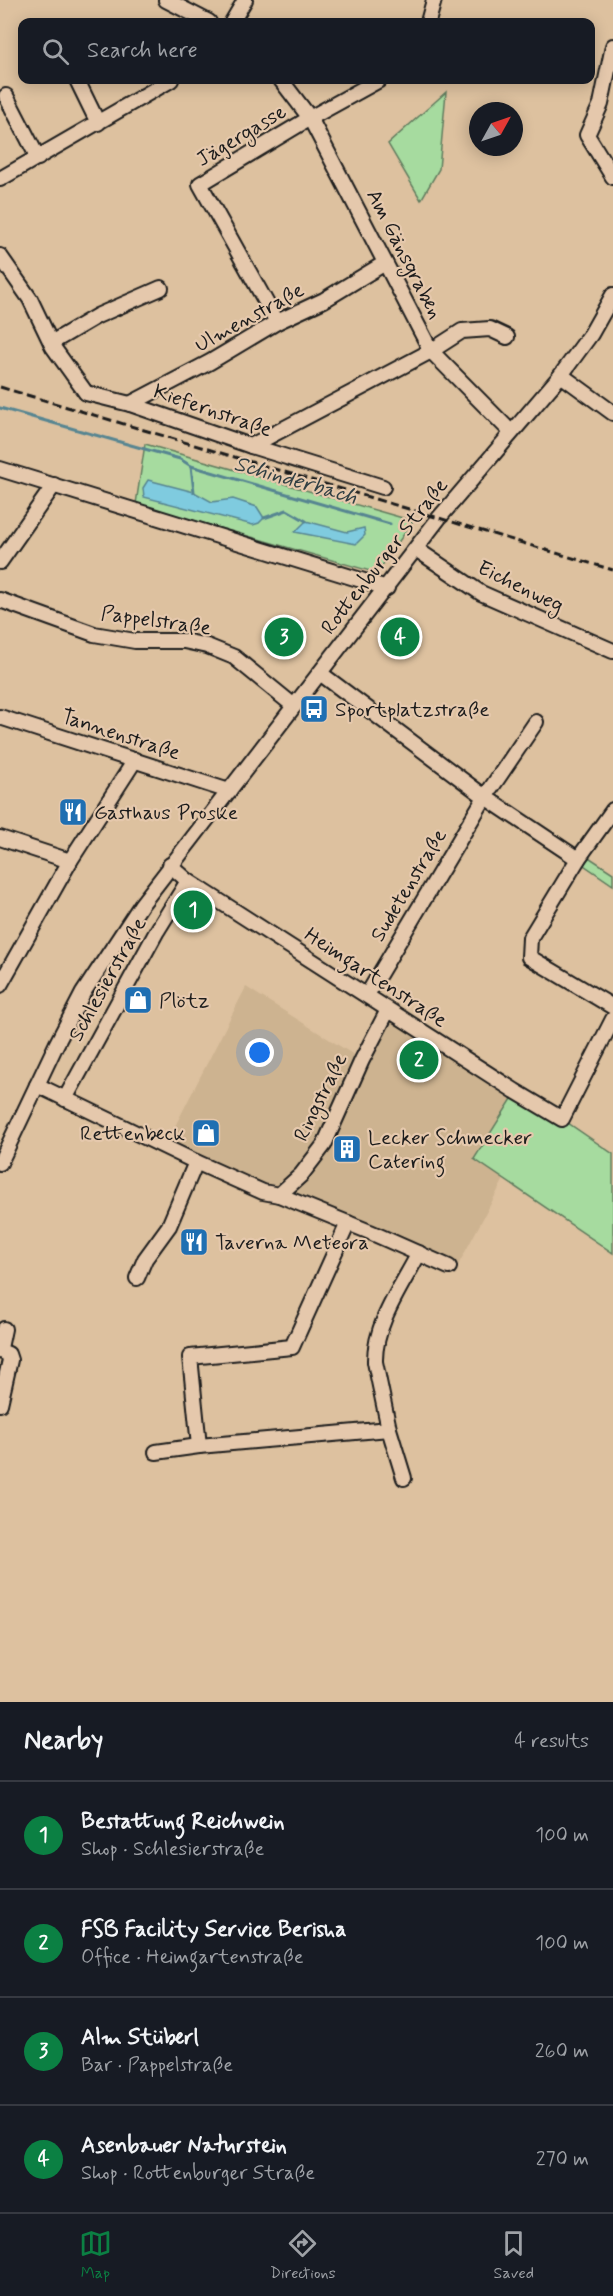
<!DOCTYPE html>
<html lang="en">
<head>
<meta charset="utf-8">
<style>
	:root { --surface:#171b24; --page:#20242c; --text:#f1f3f6; --muted:#9ea1a6; --line:#363941; --accent:#0b8043 }
	body { margin:0; font-family:Mynerve,sans-serif; background:var(--page); color:var(--text) }
	.compass { position:absolute; left:469px; top:102px; width:54px; height:54px; border-radius:50%; background:var(--surface); box-shadow:0 3px 15px #0003; rotate:50deg }
	.you { position:absolute; left:260px; top:1053px; width:21px; height:21px; margin:-15px; border:4px solid #fff; border-radius:50%; background:#1a73e8; box-shadow:0 0 0 9px #1a73e833 }
	.badge { display:grid; place-items:center; width:39px; height:39px; border-radius:50%; background:var(--accent); color:#fff; font-size:20px; font-weight:700 }
	.pin { position:absolute; translate:-50% -50%; border:3px solid #fff; box-shadow:0 2px 6px #0006 }
	.list { margin:0; padding:0; list-style:none }
	h2 { display:flex; justify-content:space-between; align-items:center; height:78px; margin:0; padding:0 24px; font-size:26px }
	h2 small { font-size:20px; font-weight:400; color:var(--muted) }
	.list li { display:grid; grid-template-columns:39px 1fr auto; gap:18px; align-items:center; box-sizing:border-box; height:108px; padding:0 24px; border-top:2px solid var(--line) }
	.list b { display:block; font-size:22px; white-space:nowrap }
	.list p { margin:0; font-size:20px; white-space:nowrap; color:var(--muted) }
	.list em { font-size:20px; font-style:normal; color:var(--muted) }
	.icon { flex:none; width:33px; height:33px; fill:none; stroke:currentColor; stroke-width:2; stroke-linecap:round; stroke-linejoin:round }
	.map { position:relative; flex:none; width:613px; height:1702px; overflow:hidden }
	.search { position:absolute; background:var(--surface); box-shadow:0 3px 15px #0003; left:18px; right:18px; top:18px; height:66px; display:flex; align-items:center; gap:15px; box-sizing:border-box; padding:0 21px; border-radius:12px; color:var(--muted); font-size:22px }
	.sheet { height:510px; background:var(--surface) }
	nav { display:flex; justify-content:space-around; align-items:center; box-sizing:border-box; height:84px; border-top:2px solid var(--line); background:var(--surface); font-size:16px; color:var(--muted) }
	nav a { display:grid; justify-items:center; gap:3px }
	nav .on { color:var(--accent) }
	.map>svg:first-child { display:block }
	.built { fill:#cdb390 }
	.green { fill:#a6db9f; stroke:#617c5e; stroke-width:1.5 }
	.water { fill:#7fcbdf; stroke:#578591; stroke-width:1.5 }
	.lines { fill:none; stroke-linecap:round; stroke-linejoin:round }
	.stream { stroke:#578591; stroke-width:3 }
	.minor-casing { stroke:#1c1c1c; stroke-width:18 }
	.minor { stroke:#e5c8ac; stroke-width:14 }
	.rail { stroke:#1c1c1c; stroke-width:3; stroke-dasharray:9 4.5; stroke-linecap:butt }
	.labels { text-anchor:middle; stroke-width:4.5; stroke-linejoin:round; paint-order:stroke }
	.street-label { font-size:21px; fill:#1c1c1c; stroke:#e5c8ac }
	.poi-label { font-size:21px; fill:#1c1c1c; stroke:#e5c8ac; text-anchor:start }
	.water-label { font-size:22px; font-style:italic; fill:#303f43; stroke:#e5c8ac }
</style>
</head>
<body>
<div class="map">
<svg width="613" height="1702" viewBox="0 0 613 1702">
	<rect width="100%" height="100%" fill="#ddc19f"/>
	<filter id="ink" filterUnits="userSpaceOnUse"><feTurbulence type="fractalNoise" baseFrequency=".0167" numOctaves="2"/><feDisplacementMap in="SourceGraphic" scale="12" xChannelSelector="R" yChannelSelector="G"/><feConvolveMatrix kernelMatrix="1 2 1 2 8 2 1 2 1" color-interpolation-filters="sRGB"/></filter>
	<g filter="url(#ink)">
		<!-- built -->
		<polygon class="built" points="246,987 362,1060 392,1018 515,1094 474,1158 504,1179 456,1269 371,1229 301,1202 168,1140"/>
		<!-- green -->
		<g class="green">
			<polygon points="446,92 439,169 421,200 388,144"/>
			<polygon points="145,444 413,521 377,573 136,504"/>
			<polygon points="587,856 613,873 613,885 581,863"/>
			<polygon points="515,1094 562,1119 613,1154 613,1253 474,1159"/>
		</g>
		<!-- water -->
		<g class="water">
			<polygon points="148,480 194,492 212,502 233,499 257,507 264,518 259,523 253,525 144,497 143,488"/>
			<polygon points="306,521 347,532 364,528 365,535 356,544 295,532"/>
		</g>
		<g class="lines">
			<!-- stream -->
			<g class="stream">
				<polyline points="0,408 180,459 191,466 194,492"/>
				<polyline points="191,466 390,524"/>
				<polyline points="264,518 287,510 306,521"/>
			</g>
			<!-- minor casing -->
			<g class="minor-casing">
				<g id="minor">
					<polyline points="166,0 209,22"/>
					<polyline points="232,22 245,0"/>
					<polyline points="428,22 434,0"/>
					<polyline points="613,46 601,104 587,135 613,177"/>
					<polyline points="77,80 98,123"/>
					<polyline points="281,80 310,118 431,351 511,432"/>
					<polyline points="6,96 38,158"/>
					<polyline points="0,179 171,80"/>
					<polyline points="0,256 30,299 53,347 86,393 130,404 251,446 383,487"/>
					<polyline points="277,322 200,184 310,118 379,80"/>
					<polyline points="51,343 97,316 161,288"/>
					<polyline points="561,375 613,413"/>
					<polyline points="130,404 210,362 277,322 324,300 385,263"/>
					<polyline points="251,446 431,351 462,331 490,329 507,337"/>
					<polyline points="0,469 387,588"/>
					<polyline points="416,549 481,593 613,651"/>
					<polyline points="0,562 54,485"/>
					<polyline points="0,600 94,634 135,641 184,641 207,646 234,657 294,706"/>
					<polyline points="320,673 485,797 578,859 530,938 529,957 613,1007"/>
					<polyline points="0,717 229,791"/>
					<polyline points="0,838 70,861"/>
					<polyline points="578,859 613,810"/>
					<polyline points="170,865 188,881 515,1091 562,1119 613,1019"/>
					<polyline points="0,985 70,861 135,760"/>
					<polyline points="367,995 485,797 536,722"/>
					<polyline points="37,1085 196,1162 263,1192 279,1195 370,1232 449,1267"/>
					<polyline points="65,1099 157,931 188,881"/>
					<polyline points="0,1163 56,1045 83,993 141,905 439,518 561,375 591,334 613,295"/>
					<polyline points="279,1195 301,1175 324,1145 362,1060 388,1010"/>
					<path d="M 348,1223 L 292,1347 L 190,1357 L 199,1446 L 389,1429 L 375,1362 C 374,1324 402,1286 419,1253"/>
					<polyline points="137,1278 145,1259 169,1226 196,1162"/>
					<polyline points="0,1348 4,1329"/>
					<polyline points="0,1351 8,1354 10,1360 0,1404"/>
					<polyline points="389,1429 404,1478"/>
					<polyline points="156,1452 199,1446"/>
				</g>
			</g>
			<!-- minor -->
			<use href="#minor" class="minor"/>
			<!-- rail -->
			<polyline class="rail" points="0,387 613,570"/>
		</g>
	</g>
	<!-- icons -->
	<defs>
		<g id="bus-square" transform="scale(1.5)"><rect x="-9" y="-9" width="18" height="18" rx="4" fill="#1f6fb2" stroke="#e5c8ac"/><path d="M-5-6H5V4H4V6H2V4H-2V6H-4V4H-5ZM-3.5-4V0h7V-4ZM-3.5 1.2v1.5H-2V1.2ZM2 1.2v1.5H3.5V1.2Z" fill="#fff"/></g>
		<g id="restaurant-square" transform="scale(1.5)"><rect x="-9" y="-9" width="18" height="18" rx="4" fill="#1f6fb2" stroke="#e5c8ac"/><path d="M-5-6h1v4h1v-4h1v4h1v-4h1v5L-1.5 .5V6h-2V.5L-5-1ZM5-6V6H3V1.5H1.5Q1.5-4 5-6Z" fill="#fff"/></g>
		<g id="shop-square" transform="scale(1.5)"><rect x="-9" y="-9" width="18" height="18" rx="4" fill="#1f6fb2" stroke="#e5c8ac"/><path d="M-5-2.5h2.3a2.7 3.5 0 0 1 5.4 0H5L5.5 6h-11ZM-1.5-2.5h3a1.5 2.3 0 0 0-3 0Z" fill="#fff"/></g>
		<g id="building-square" transform="scale(1.5)"><rect x="-9" y="-9" width="18" height="18" rx="4" fill="#1f6fb2" stroke="#e5c8ac"/><path d="M-4-6H4V6H1V3H-1V6H-4ZM-2.5-4.3h1.7v1.8h-1.7ZM.8-4.3h1.7v1.8H.8ZM-2.5-1h1.7V.8h-1.7ZM.8-1h1.7V.8H.8Z" fill="#fff"/></g>
	</defs>
	<g fill-rule="evenodd">
		<use href="#bus-square" x="314" y="709"/>
		<use href="#restaurant-square" x="73" y="812"/>
		<use href="#shop-square" x="138" y="1000"/>
		<use href="#shop-square" x="206" y="1133"/>
		<use href="#building-square" x="347" y="1149"/>
		<use href="#restaurant-square" x="194" y="1242"/>
	</g>
	<g class="labels">
		<!-- street labels -->
		<g class="street-label">
			<text transform="translate(241 135) rotate(-31)" y="7">Jägergasse</text>
			<text transform="translate(405 254) rotate(63)" y="7">Am Gänsgraben</text>
			<text transform="translate(249 317) rotate(-29)" y="7">Ulmenstraße</text>
			<text transform="translate(213 410) rotate(19)" y="7">Kiefernstraße</text>
			<text transform="translate(384 556) rotate(-52)" y="7">Rottenburger Straße</text>
			<text transform="translate(521 586) rotate(26)" y="7">Eichenweg</text>
			<text transform="translate(156 620) rotate(8)" y="7">Pappelstraße</text>
			<text transform="translate(121 734) rotate(18)" y="7">Tannenstraße</text>
			<text transform="translate(408 885) rotate(-59)" y="7">Sudetenstraße</text>
			<text transform="translate(376 977) rotate(33)" y="7">Heimgartenstraße</text>
			<text transform="translate(107 979) rotate(-61)" y="7">Schlesierstraße</text>
			<text transform="translate(320 1097) rotate(-64)" y="7">Ringstraße</text>
		</g>
		<!-- poi labels -->
		<g class="poi-label">
			<text x="335" y="716">Sportplatzstraße</text>
			<text x="94" y="819">Gasthaus Proske</text>
			<text x="159" y="1007">Plötz</text>
			<text x="185" y="1140" text-anchor="end">Rettenbeck</text>
			<text x="368" y="1144">Lecker Schmecker<tspan x="368" dy="24">Catering</tspan></text>
			<text x="215" y="1249">Taverna Meteora</text>
		</g>
		<!-- water labels -->
		<g class="water-label">
			<text transform="translate(296 479) rotate(16)" y="8">Schinderbach</text>
		</g>
	</g>
</svg>
<svg class="compass" viewBox="-18 -18 36 36"><path d="M0-13l5 13h-10z" fill="#e53935"/><path d="M0 13l5-13h-10z" fill="#9ea1a6"/></svg>
<div class="you"></div>
<div class="pin badge" style="left:193px;top:910px">1</div>
<div class="pin badge" style="left:419px;top:1060px">2</div>
<div class="pin badge" style="left:284px;top:637px">3</div>
<div class="pin badge" style="left:400px;top:637px">4</div>
<div class="search"><svg class="icon" aria-label="search" viewBox="0 0 24 24"><circle cx="10" cy="10" r="6"/><path d="M15 15l6 6"/></svg>Search here</div>
</div>
<section class="sheet">
<h2>Nearby<small>4 results</small></h2>
<ul class="list">
<li><span class="badge">1</span><div><b>Bestattung Reichwein</b><p>Shop · Schlesierstraße</p></div><em>100 m</em></li>
<li><span class="badge">2</span><div><b>FSB Facility Service Berisha</b><p>Office · Heimgartenstraße</p></div><em>100 m</em></li>
<li><span class="badge">3</span><div><b>Alm Stüberl</b><p>Bar · Pappelstraße</p></div><em>260 m</em></li>
<li><span class="badge">4</span><div><b>Asenbauer Naturstein</b><p>Shop · Rottenburger Straße</p></div><em>270 m</em></li>
</ul>
</section>
<nav>
<a class="on"><svg class="icon" aria-label="map" viewBox="0 0 24 24"><path d="M3 6l6-2 6 2 6-2v14l-6 2-6-2-6 2zM9 4v14M15 6v14"/></svg>Map</a>
<a><svg class="icon" aria-label="directions" viewBox="0 0 24 24"><path d="M12 3l9 9-9 9-9-9zM9 14v-3h6M13 9l2 2-2 2"/></svg>Directions</a>
<a><svg class="icon" aria-label="saved" viewBox="0 0 24 24"><path d="M7 4h10v16l-5-4-5 4z"/></svg>Saved</a>
</nav>
</body>
</html>
